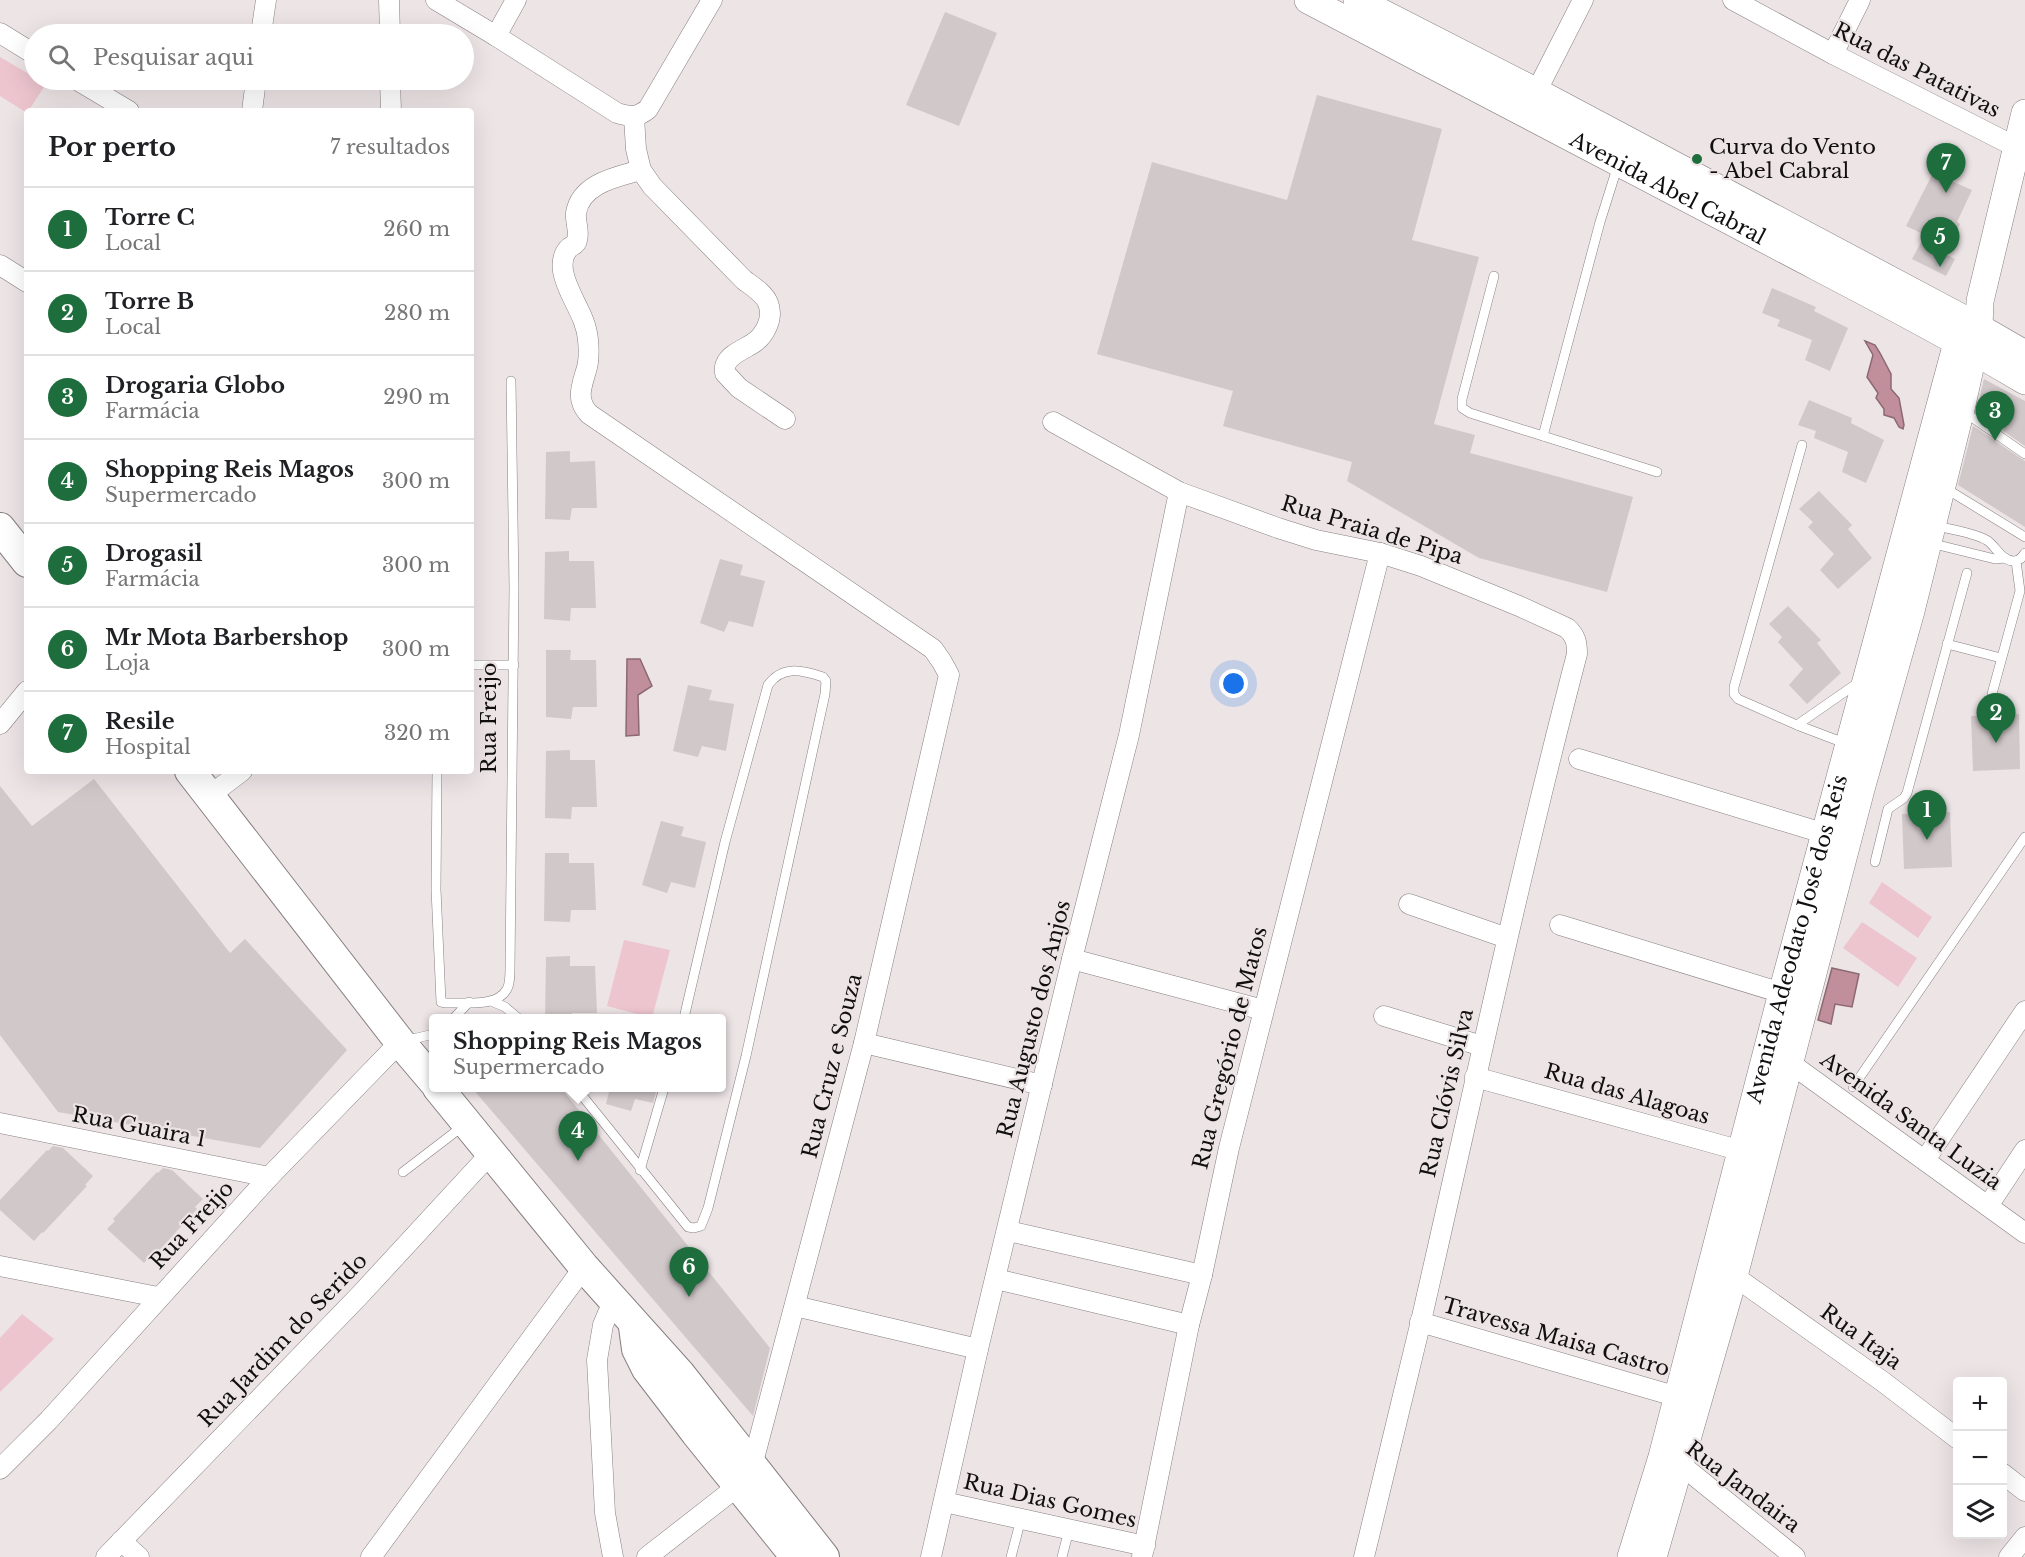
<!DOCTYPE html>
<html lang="pt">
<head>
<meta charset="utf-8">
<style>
	:root { --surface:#fff; --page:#f6f6f6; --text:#202124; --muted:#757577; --line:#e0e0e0; --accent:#1e6d3c }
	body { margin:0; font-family:"Libre Baskerville",serif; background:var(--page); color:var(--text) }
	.controls { position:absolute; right:18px; bottom:18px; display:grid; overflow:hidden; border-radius:6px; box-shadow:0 6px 24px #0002 }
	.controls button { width:54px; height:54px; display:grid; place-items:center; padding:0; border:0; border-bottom:2px solid var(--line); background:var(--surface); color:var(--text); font:30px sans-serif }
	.you { position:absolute; left:1234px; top:684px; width:21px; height:21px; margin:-15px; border:4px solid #fff; border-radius:50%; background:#1a73e8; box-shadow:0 0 0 9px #1a73e833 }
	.badge { display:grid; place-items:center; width:39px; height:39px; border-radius:50%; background:var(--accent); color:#fff; font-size:20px; font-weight:700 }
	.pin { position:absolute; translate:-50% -50px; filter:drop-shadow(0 2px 3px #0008) }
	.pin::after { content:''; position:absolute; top:32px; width:21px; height:18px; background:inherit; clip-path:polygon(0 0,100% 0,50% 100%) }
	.popup { position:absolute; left:429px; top:1014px; width:297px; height:78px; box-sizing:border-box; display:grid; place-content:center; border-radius:6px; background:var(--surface); filter:drop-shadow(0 2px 4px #0005); font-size:20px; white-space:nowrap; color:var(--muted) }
	.popup b { font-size:22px; color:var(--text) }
	.popup::after { content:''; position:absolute; left:50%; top:100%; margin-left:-12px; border:12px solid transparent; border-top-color:var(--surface) }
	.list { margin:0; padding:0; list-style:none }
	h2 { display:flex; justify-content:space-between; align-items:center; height:78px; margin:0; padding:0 24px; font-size:26px }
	h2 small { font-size:20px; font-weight:400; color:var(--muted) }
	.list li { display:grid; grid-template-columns:39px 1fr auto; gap:18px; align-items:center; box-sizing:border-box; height:84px; padding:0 24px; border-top:2px solid var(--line) }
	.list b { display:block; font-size:22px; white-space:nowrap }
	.list p { margin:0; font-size:20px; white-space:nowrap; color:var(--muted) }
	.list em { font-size:20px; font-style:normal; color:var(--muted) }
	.icon { flex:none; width:33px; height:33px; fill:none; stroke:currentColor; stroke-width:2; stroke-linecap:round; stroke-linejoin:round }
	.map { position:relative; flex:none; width:2025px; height:1557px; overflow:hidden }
	.search { position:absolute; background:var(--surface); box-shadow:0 6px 24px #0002; left:24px; top:24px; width:450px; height:66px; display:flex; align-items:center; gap:15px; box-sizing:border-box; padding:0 21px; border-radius:33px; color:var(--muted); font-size:22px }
	.panel { position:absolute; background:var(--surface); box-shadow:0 6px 24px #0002; left:24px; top:108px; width:450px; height:666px; border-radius:6px }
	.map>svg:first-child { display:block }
	.green { fill:#edc5cf }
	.water { fill:#c18f9c; stroke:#8c6972; stroke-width:1.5 }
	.building { fill:#d1c8ca }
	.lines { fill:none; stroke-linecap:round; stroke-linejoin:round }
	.lane-casing { stroke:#877f81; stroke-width:10 }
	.street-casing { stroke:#877f81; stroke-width:21 }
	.secondary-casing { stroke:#877f81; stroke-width:28 }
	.primary-casing { stroke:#877f81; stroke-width:32 }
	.lane { stroke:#fff; stroke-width:9 }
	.street { stroke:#fff; stroke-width:20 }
	.secondary { stroke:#fff; stroke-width:27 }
	.primary { stroke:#fff; stroke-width:30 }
	.poi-dot { fill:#1e6d3c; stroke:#ede4e6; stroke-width:2 }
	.labels { text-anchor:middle; stroke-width:4.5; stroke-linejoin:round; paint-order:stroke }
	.street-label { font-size:21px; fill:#110f0f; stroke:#ede4e6 }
	.poi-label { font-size:21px; fill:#110f0f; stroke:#ede4e6; text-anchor:start }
</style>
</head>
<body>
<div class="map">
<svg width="2025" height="1557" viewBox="0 0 2025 1557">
	<rect width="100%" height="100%" fill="#ede4e6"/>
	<!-- green -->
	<g class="green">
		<polygon points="0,57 34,77 34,80 46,84 27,113 0,96"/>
		<polygon points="1882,882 1932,917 1918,938 1869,903"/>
		<polygon points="1862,922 1917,958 1898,987 1843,948"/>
		<polygon points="624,940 670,950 652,1018 607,1006"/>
		<polygon points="22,1314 54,1339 0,1392 0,1338"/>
	</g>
	<!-- water -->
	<g class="water">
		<polygon points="1865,341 1875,345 1880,353 1891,374 1891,389 1899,398 1904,425 1903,429 1899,427 1894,418 1884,415 1884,409 1876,398 1878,393 1867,377 1873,355"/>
		<polygon points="627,659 640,659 652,686 638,695 639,735 626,736"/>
		<polygon points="1832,968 1859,974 1852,1007 1835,1004 1831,1024 1818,1020"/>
	</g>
	<!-- building -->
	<g class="building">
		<polygon points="945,12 997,33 959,126 906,105"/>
		<polygon points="1317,95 1442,129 1412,240 1479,257 1434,424 1475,435 1470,453 1633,497 1607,592 1479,558 1347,481 1352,462 1223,426 1233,391 1097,354 1152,162 1287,200"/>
		<polygon points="1933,173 1972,190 1957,222 1960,224 1945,254 1955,259 1946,276 1912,259 1925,235 1906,226"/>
		<polygon points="1772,288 1816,307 1814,311 1848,328 1830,371 1805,360 1812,340 1777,326 1780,320 1762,313"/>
		<polygon points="1984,379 2025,401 2025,446 1976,412"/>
		<polygon points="1809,400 1852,418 1851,423 1884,440 1866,483 1842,472 1848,452 1814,438 1816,431 1798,425"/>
		<polygon points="1973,426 2025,461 2025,527 1958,485"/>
		<polygon points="570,451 570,462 595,461 597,508 572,508 570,520 545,519 546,452"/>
		<polygon points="1819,491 1852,525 1848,529 1872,558 1838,589 1820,570 1834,554 1808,527 1813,522 1799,509"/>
		<polygon points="569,551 569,561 594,561 596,608 571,608 570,621 544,619 545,552"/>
		<polygon points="720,559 743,565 740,575 765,581 753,627 729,621 724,632 700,623"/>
		<polygon points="1788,606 1821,640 1817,643 1841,673 1807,704 1789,685 1803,669 1778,642 1782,637 1769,624"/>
		<polygon points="546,650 571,650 570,660 596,660 597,707 573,707 571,719 546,717"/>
		<polygon points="688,685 712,690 709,700 734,704 726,751 702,746 698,757 673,751"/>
		<polygon points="2019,714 2020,769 1973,771 1971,716"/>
		<polygon points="570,750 570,760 595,760 597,807 572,807 571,819 545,818 546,751"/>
		<polygon points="94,779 230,953 245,939 347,1050 260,1148 58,1112 0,1035 0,786 32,826"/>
		<polygon points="1950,812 1952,867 1904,869 1902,814"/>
		<polygon points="661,821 684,827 681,836 706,842 695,888 671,882 667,893 642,885"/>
		<polygon points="545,853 569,853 569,863 594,863 596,910 571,910 570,922 544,921"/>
		<polygon points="570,956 570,966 595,966 597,1013 572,1013 571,1018 545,1018 546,957"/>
		<polygon points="472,1088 561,1088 770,1348 753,1416"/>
		<polygon points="610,1088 657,1088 653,1103 635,1099 631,1111 606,1104"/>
		<polygon points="53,1146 63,1148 93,1176 85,1185 87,1186 43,1233 42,1232 34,1241 0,1210 0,1200 47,1150 48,1151"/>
		<polygon points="163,1168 172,1170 203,1199 195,1207 197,1209 154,1256 152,1254 144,1263 107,1229 115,1221 113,1219 157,1172 158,1173"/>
	</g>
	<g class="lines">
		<!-- lane casing -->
		<g class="lane-casing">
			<g id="lane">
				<polyline points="1494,276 1462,399 1462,408 1470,413 1657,472"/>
				<polyline points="1963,411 2025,454"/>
				<polyline points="1543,436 1600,222 1618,165"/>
				<polyline points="1802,445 1734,687 1734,694 1738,699 1797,725 1847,744"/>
				<polyline points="1945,488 2025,537"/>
				<path d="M 1936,526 C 1950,529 1976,533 1988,541 C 1996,547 2002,561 2014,561 C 2020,561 2022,557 2025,553"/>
				<polyline points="1930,543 1995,559 2005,558"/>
				<polyline points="1947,644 2001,658"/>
				<polyline points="471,665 514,665"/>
				<polyline points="1992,694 2020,591 2016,561"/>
				<polyline points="1797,725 1859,682"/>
				<path d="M 437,771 L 436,889 L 441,1002 L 446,1003 C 464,1002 497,1008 507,989 C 510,984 510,975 510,969 L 514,587 L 511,381"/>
				<polyline points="1875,862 1888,809 1904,798 1907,793 1967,573"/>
				<polyline points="491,1001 505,1007 518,1018"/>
				<polyline points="454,1018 469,1002"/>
				<polyline points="404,1041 434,1034"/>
				<polyline points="1853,1087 2025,837"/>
				<path d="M 576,1088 L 688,1227 L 694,1228 L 701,1226 L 708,1208 L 746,1056 L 825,694 L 826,681 L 823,677 C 801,670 783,665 768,685 L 725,842 L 684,1018"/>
				<polyline points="640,1170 664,1088"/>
				<polyline points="403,1172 463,1126"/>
				<polyline points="1011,1557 1021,1519"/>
				<polyline points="1062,1557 1069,1530"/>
			</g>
		</g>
		<!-- street casing -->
		<g class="street-casing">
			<g id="street">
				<polyline points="389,0 390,34"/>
				<path d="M 436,0 L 496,36 L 617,113 C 630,117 637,118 648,109 L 712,0"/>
				<polyline points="1733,0 1833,54 2016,147"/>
				<polyline points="0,33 34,54"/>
				<polyline points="261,34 266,0"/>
				<polyline points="496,36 516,0"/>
				<polyline points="1833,54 1860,0"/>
				<polyline points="77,80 129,111"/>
				<polyline points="390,80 391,111"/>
				<polyline points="1531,102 1583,0"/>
				<polyline points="252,111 256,80"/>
				<path d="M 634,117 L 636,149 L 641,170 L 652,186 L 744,280 C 752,286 764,293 768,303 C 774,318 765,336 752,344 C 744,349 729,355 726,364 C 724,367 725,370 725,373 L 739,388 L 785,419"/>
				<path d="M 641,170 C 617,177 581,183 576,213 C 575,222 580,232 577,240 C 576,246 571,245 568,249 C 563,255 562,264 563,271 C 567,295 586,314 588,340 C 589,350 589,362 586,371 C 581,388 576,400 589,414 L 933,649 L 942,662 L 949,675 L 864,1043 L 752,1466"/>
				<polyline points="0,265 27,282"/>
				<path d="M 1053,422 L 1179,492 L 1278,528 L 1316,540 L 1380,553 L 1421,566 L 1519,606 L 1567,628 C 1576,636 1577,643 1577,654 C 1519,875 1472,1099 1421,1321 C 1402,1400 1383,1478 1364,1557"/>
				<polyline points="0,724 27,691"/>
				<polyline points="1579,759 1836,837"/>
				<polyline points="209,796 242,771"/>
				<polyline points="1409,904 1507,938"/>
				<polyline points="1560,925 1795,997"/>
				<polyline points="1072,959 1263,1010"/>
				<polyline points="1384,1016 1482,1046"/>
				<polyline points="864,1043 1042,1085"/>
				<polyline points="1778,1058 1790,1063 2025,1233"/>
				<polyline points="1475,1077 1753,1154"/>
				<polyline points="0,1123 269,1177"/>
				<polyline points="1925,1160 2025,1011"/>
				<polyline points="1988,1206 2025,1150"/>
				<polyline points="1008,1231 1202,1275"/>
				<polyline points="0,1266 158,1297"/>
				<polyline points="1734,1276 1882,1381 1958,1439"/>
				<polyline points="996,1279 1189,1325"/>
				<polyline points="795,1306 978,1349"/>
				<polyline points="1420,1322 1678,1397"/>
				<polyline points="1670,1461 1680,1464 1795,1557"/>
				<polyline points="0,1469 49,1420 269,1177 400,1042"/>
				<polyline points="2002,1473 2025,1491"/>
				<polyline points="944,1502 1145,1546"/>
				<polyline points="121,1541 139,1557"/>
				<polyline points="106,1557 360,1295 491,1153"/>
				<polyline points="371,1557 584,1267"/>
				<polyline points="613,1557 605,1513 597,1360 603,1325 608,1313 615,1302"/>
				<polyline points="647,1557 738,1486"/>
				<polyline points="931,1557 978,1349 1072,959 1129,735 1179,492"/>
				<polyline points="1142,1557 1189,1325 1202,1275 1229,1148 1380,553"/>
				<polyline points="2009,1557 2025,1537"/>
			</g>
		</g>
		<!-- secondary casing -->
		<g class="secondary-casing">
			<g id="secondary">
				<path id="s1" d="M 1308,0 C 1451,74 1592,149 1734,223 C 1831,275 1930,324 2025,381"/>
				<polyline points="1357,0 1537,92 1964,319 2025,354"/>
				<path id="s2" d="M 1631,1557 L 1662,1457 L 1782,993 L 1961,328"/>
				<polyline points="1653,1557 1734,1276 1861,789 1911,611 1961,409 1979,327 1980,301 2025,113"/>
			</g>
		</g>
		<!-- primary casing -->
		<g class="primary-casing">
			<g id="primary">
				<polyline points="0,528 27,562"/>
				<polyline points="190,771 400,1042 434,1082"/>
				<polyline points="438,1088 584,1267 680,1374 824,1557"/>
				<polyline points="634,1327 637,1349 647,1369 696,1433 796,1557"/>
			</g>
		</g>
		<!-- lane -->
		<use href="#lane" class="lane"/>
		<!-- street -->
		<use href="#street" class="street"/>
		<!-- secondary -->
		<use href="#secondary" class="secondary"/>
		<!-- primary -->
		<use href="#primary" class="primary"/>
	</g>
	<!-- markers -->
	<circle class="poi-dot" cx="1697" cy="159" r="6"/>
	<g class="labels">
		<!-- street labels -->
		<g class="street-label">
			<text transform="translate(1917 70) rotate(27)" y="7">Rua das Patativas</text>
			<text dy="7" stroke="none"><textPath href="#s1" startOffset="406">Avenida Abel Cabral</textPath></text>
			<text transform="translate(1372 530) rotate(17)" y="7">Rua Praia de Pipa</text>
			<text transform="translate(489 718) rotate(-90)" y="7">Rua Freijo</text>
			<text dy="7" stroke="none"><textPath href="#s2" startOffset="640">Avenida Adeodato José dos Reis</textPath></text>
			<text transform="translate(1034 1019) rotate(-76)" y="7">Rua Augusto dos Anjos</text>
			<text transform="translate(1230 1048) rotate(-76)" y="7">Rua Gregório de Matos</text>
			<text transform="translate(832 1066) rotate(-76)" y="7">Rua Cruz e Souza</text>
			<text transform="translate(1447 1093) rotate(-77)" y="7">Rua Clóvis Silva</text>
			<text transform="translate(1627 1094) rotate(16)" y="7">Rua das Alagoas</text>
			<text transform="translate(1911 1121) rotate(36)" y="7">Avenida Santa Luzia</text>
			<text transform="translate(139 1127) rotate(11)" y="7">Rua Guaira 1</text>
			<text transform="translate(192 1225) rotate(-47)" y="7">Rua Freijo</text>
			<text transform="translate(1556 1337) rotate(16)" y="7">Travessa Maisa Castro</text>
			<text transform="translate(1861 1337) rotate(36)" y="7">Rua Itaja</text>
			<text transform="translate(283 1340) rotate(-46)" y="7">Rua Jardim do Serido</text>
			<text transform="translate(1743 1487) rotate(37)" y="7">Rua Jandaira</text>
			<text transform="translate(1050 1501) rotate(13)" y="7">Rua Dias Gomes</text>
		</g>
		<!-- poi labels -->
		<g class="poi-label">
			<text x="1709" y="154">Curva do Vento<tspan x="1709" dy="24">- Abel Cabral</tspan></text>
		</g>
	</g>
</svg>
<div class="controls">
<button>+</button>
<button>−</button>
<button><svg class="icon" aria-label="layers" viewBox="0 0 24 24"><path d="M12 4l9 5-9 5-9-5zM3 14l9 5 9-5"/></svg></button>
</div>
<div class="you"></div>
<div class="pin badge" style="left:1927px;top:840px">1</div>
<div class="pin badge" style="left:1996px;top:743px">2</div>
<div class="pin badge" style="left:1995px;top:441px">3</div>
<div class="pin badge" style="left:578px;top:1161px">4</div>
<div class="popup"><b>Shopping Reis Magos</b>Supermercado</div>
<div class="pin badge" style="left:1940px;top:267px">5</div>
<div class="pin badge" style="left:689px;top:1297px">6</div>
<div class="pin badge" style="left:1946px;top:193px">7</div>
<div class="search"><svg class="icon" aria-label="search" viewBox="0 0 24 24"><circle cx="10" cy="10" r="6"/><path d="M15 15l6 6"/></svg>Pesquisar aqui</div>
<section class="panel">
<h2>Por perto<small>7 resultados</small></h2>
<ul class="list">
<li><span class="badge">1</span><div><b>Torre C</b><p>Local</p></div><em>260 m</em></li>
<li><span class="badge">2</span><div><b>Torre B</b><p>Local</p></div><em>280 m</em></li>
<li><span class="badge">3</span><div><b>Drogaria Globo</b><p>Farmácia</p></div><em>290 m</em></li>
<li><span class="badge">4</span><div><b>Shopping Reis Magos</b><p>Supermercado</p></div><em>300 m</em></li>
<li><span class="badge">5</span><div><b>Drogasil</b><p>Farmácia</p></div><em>300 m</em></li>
<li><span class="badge">6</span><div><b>Mr Mota Barbershop</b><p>Loja</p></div><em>300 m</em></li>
<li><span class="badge">7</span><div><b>Resile</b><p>Hospital</p></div><em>320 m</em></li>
</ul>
</section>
</div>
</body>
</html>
